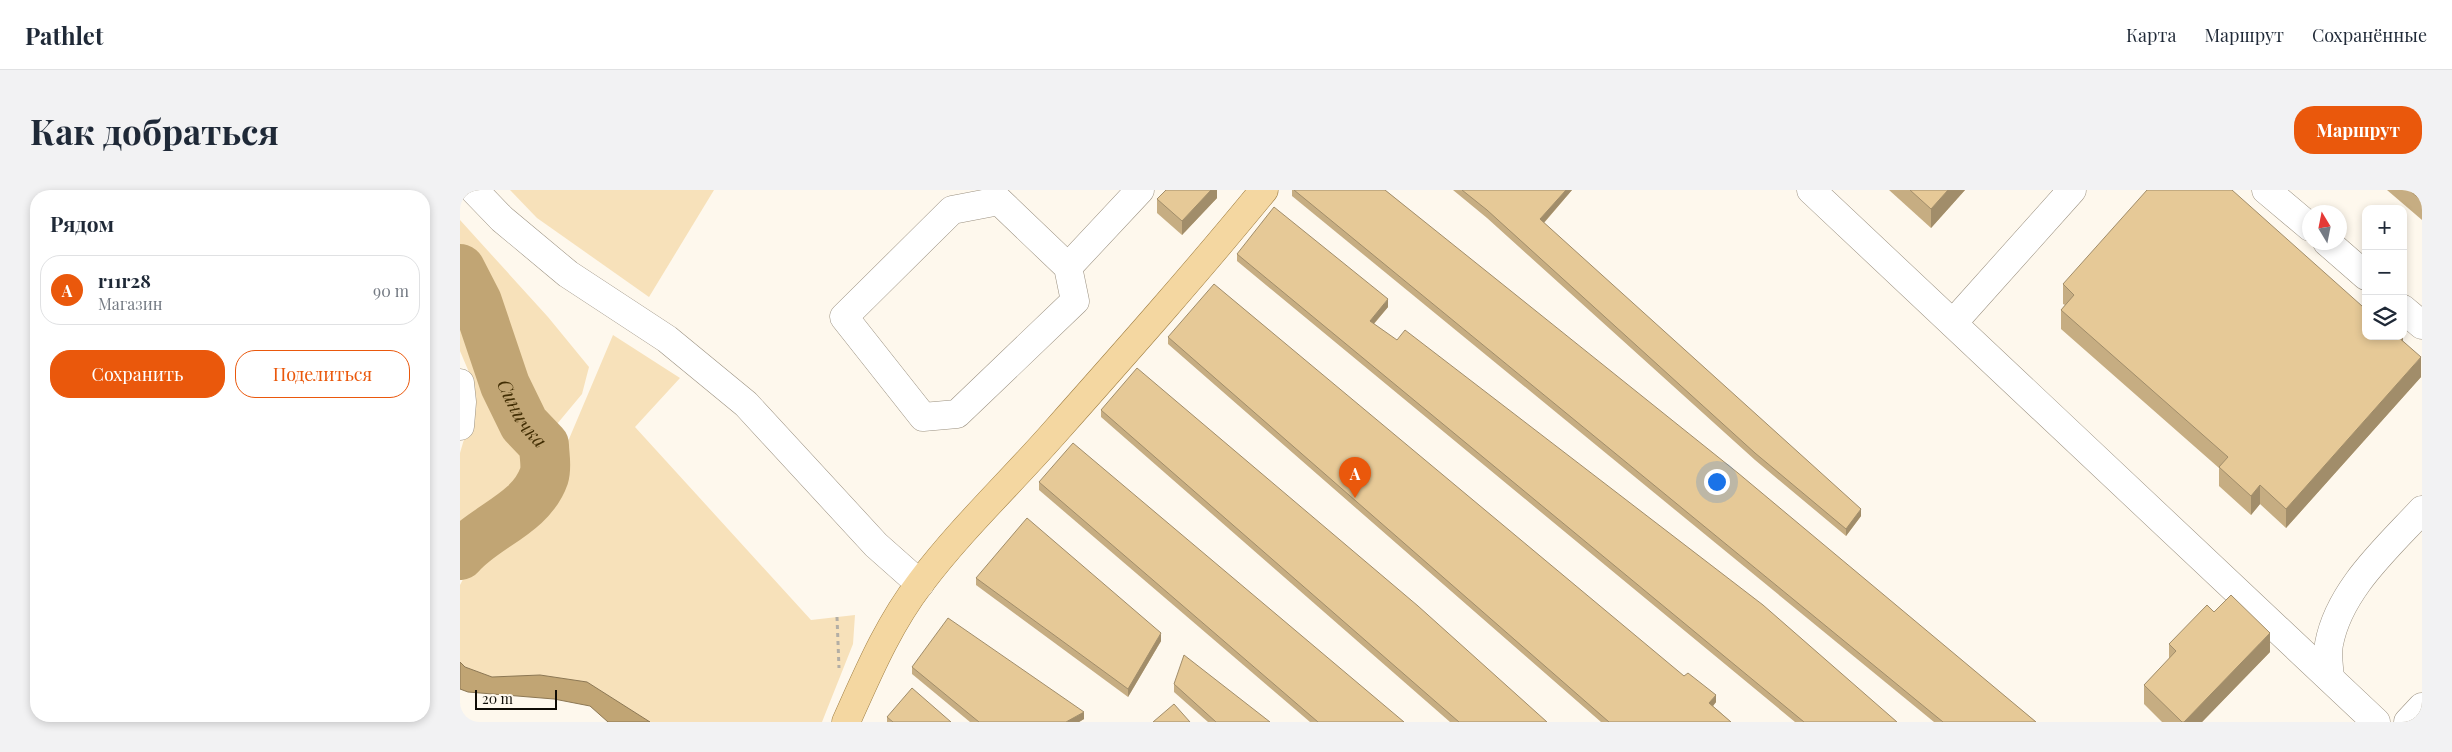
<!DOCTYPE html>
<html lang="ru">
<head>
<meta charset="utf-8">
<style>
	:root { --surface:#fff; --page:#f2f2f3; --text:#1f2937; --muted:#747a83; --line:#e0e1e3; --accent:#ea580c }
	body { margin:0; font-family:"Playfair Display",serif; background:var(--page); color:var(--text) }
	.controls { position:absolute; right:15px; top:15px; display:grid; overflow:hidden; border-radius:10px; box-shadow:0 2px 8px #0003 }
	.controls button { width:45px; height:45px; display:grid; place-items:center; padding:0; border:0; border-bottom:1px solid var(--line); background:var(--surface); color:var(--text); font:25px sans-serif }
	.compass { position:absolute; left:1842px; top:15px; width:45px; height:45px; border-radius:50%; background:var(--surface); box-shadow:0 2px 8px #0003; rotate:350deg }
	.scale { position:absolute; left:15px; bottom:12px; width:82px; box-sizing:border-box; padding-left:5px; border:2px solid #0f0c06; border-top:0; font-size:14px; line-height:18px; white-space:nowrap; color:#0f0c06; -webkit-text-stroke:4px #fef8ed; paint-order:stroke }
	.you { position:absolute; left:1256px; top:291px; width:18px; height:18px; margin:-12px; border:4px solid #fff; border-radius:50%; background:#1a73e8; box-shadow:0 0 0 8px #1a73e833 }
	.badge { display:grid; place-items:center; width:32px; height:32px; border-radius:50%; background:var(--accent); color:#fff; font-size:16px; font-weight:700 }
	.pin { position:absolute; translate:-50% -41px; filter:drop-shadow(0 1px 2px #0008) }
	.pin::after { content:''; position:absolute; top:26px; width:18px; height:15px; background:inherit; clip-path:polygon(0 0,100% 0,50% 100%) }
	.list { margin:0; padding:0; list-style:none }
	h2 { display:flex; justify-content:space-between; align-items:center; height:65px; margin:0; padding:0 20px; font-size:21px }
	h2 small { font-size:16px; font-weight:400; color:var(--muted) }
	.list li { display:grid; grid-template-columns:32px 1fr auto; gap:15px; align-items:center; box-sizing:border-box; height:70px; margin:0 10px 10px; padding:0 10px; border:1px solid var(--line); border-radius:20px }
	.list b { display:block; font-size:19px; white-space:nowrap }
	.list p { margin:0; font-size:16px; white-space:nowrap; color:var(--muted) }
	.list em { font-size:16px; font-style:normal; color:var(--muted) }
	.actions { display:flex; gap:10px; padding:15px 20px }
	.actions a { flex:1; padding:11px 0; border:1px solid var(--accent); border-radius:20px; text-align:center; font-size:18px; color:var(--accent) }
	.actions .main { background:var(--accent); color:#fff }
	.icon { flex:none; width:28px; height:28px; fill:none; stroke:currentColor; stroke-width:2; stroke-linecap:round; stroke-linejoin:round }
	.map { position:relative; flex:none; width:1962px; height:532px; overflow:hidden; border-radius:20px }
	header { display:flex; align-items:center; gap:30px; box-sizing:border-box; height:70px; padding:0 25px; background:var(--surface); border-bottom:1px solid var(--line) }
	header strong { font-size:24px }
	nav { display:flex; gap:28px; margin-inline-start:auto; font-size:18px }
	.intro { display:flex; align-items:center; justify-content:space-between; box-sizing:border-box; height:120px; padding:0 30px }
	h1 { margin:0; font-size:35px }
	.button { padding:12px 22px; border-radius:20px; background:var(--accent); color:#fff; font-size:18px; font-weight:700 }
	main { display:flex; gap:30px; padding:0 30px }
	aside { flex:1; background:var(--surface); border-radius:20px; box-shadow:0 2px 8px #0003 }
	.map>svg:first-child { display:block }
	.green { fill:#f7e1ba }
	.water { fill:#c1a574; stroke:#8c7753 }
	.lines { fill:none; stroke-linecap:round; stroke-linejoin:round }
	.river { stroke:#c1a574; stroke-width:50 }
	.minor-casing { stroke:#9b9181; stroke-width:29 }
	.major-casing { stroke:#9f7e42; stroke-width:29 }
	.path { stroke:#b3aea5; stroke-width:3; stroke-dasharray:4 4; stroke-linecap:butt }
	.minor { stroke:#fff; stroke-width:28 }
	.major { stroke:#f4d7a1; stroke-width:28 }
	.wall { fill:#c6ad82 }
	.shaded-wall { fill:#a18d6a }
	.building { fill:#e6c997; stroke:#a18d6a }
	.labels { text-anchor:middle; stroke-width:4; stroke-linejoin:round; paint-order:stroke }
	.water-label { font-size:19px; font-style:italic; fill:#422e04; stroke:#fef8ed }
</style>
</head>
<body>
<header>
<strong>Pathlet</strong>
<nav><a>Карта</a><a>Маршрут</a><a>Сохранённые</a></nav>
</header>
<div class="intro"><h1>Как добраться</h1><a class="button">Маршрут</a></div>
<main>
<aside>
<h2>Рядом<small></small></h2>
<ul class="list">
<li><span class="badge">A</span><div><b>r11r28</b><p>Магазин</p></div><em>90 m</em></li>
</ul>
<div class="actions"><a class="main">Сохранить</a><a>Поделиться</a></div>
</aside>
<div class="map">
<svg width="1962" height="532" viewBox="0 0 1962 532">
	<rect width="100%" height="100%" fill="#fef8ed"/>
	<!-- green -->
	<g class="green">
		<polygon points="50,0 254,0 189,107 77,28"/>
		<path d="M 0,30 L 88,127 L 129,177 L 122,204 L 97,234 L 75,220 L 36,172 L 45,195 L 64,234 L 84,255 C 84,264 87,277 84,286 C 71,324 25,336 0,365 L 0,263 L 9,232 L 11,187 L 0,161 L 0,138 L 19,154 L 0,135 Z"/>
		<polygon points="153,145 220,188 175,237 351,430 395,425 393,454 362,532 190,532 127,492 80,485 32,487 5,477 0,472 0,395 14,368 67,328 98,275"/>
	</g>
	<!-- water -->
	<polygon class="water" points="0,472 5,477 32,487 80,485 127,492 190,532 148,532 130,516 94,509 8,502 0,499"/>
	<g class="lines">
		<!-- river -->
		<path class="river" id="s1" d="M 0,79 L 17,112 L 45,195 L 64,234 L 84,255 C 84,264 87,277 84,286 C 71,324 25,336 0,365"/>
		<!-- minor casing -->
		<g class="minor-casing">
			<g id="minor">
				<polyline points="14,0 42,29 108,84 207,149 286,214 416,355 460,394"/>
				<polyline points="1351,0 1916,532"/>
				<polyline points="1806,0 1850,37"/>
				<polygon points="539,11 608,77 615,111 497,224 463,227 384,127 492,20"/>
				<polyline points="1867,52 1906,86"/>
				<polyline points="608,77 680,0"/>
				<polyline points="1943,119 1962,135"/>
				<polyline points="1493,133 1612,0"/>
				<polyline points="0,193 2,212 0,236"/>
				<path d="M 1870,488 C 1869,477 1867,464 1869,454 C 1879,400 1927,358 1962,320"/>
				<polyline points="1948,532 1962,517"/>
			</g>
		</g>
		<!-- major casing -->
		<g class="major-casing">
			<path id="major" d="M 386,532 C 408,483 428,435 461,392 C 501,339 550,293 594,243 C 665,163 736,83 804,0"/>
		</g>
		<!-- path -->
		<polyline class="path" points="377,427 379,478"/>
		<!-- minor -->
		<use href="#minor" class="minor"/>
		<!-- major -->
		<use href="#major" class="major"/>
	</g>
	<!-- wall -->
	<g class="wall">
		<polygon points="757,0 757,8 722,45 697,23 697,9"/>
		<polygon points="832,0 925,0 1576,532 1474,532 832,6"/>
		<polygon points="993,0 1112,0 1084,33 1401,326 1386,346 1295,270 1027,28"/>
		<polygon points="1429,0 1505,0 1471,38"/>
		<polygon points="1927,0 1962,0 1962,30"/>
		<polygon points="777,64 928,117 914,134 1437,532 1335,532 777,71"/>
		<polygon points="1603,94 1902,116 1943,146 1943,152 1961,187 1826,338 1800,314 1791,325 1759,296 1759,278 1601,139 1601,120 1605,115 1603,114"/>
		<polygon points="708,147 1224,486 1256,512 1253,516 1271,532 1141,532 708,154"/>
		<polygon points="641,220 1087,532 990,532 641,227"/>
		<polygon points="579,292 944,532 850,532 579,300"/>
		<polygon points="516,388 701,451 668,507 516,395"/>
		<polygon points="1754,422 1810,462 1742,532 1702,532 1684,514 1684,495 1709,469 1709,454"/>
		<polygon points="452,477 624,529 619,532 510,532 452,484"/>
		<polygon points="714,494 810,532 748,532 714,502"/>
		<polygon points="427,527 433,532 427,532"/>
	</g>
	<!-- shaded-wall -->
	<g class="shaded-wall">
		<polygon points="751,0 757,0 757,8 722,45 722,31"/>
		<polygon points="1106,0 1112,0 1080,37 1080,29"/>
		<polygon points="1488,0 1505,0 1471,38 1471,19"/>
		<polygon points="928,109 928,117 910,138 910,131"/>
		<polygon points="1934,146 1943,146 1943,154"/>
		<polygon points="1961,167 1961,187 1826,338 1826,319"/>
		<polygon points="1800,295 1800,314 1791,325 1791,306"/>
		<polygon points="1401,319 1401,326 1386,346 1386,339"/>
		<polygon points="701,443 701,451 668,507 668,499"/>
		<polygon points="1810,443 1810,462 1742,532 1724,532"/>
		<polygon points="1256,505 1256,512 1249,521 1249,513"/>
		<polygon points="624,522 624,529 619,532 606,532"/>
	</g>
	<!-- building -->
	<g class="building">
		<polygon points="706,0 751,0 722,31 697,9"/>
		<polygon points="834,0 925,0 1278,283 1576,532 1483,532"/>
		<polygon points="1002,0 1106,0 1080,29 1401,319 1386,339 1295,263 1027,20"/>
		<polygon points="1450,0 1488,0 1471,19"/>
		<polygon points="1687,0 1772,0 1902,116 1906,112 1906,146 1937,146 1961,167 1826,319 1800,295 1791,306 1759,277 1768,267 1601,120 1614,105 1603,94"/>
		<polygon points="1949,0 1962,0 1962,11"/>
		<polygon points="814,17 928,109 910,131 937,150 945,140 1303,415 1437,532 1344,532 777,64"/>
		<polygon points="754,94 1224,486 1228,483 1256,505 1249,513 1271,532 1149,532 708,147"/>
		<polygon points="677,178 958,416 1087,532 999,532 641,220"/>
		<polygon points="613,253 944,532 858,532 579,292"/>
		<polygon points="567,328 701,443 668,499 516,388"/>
		<polygon points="1771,405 1810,443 1724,532 1722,532 1684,495 1716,461 1709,454 1747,415 1754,422"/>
		<polygon points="488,428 624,522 606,532 519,532 452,477"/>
		<polygon points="724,465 810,532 756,532 714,494"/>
		<polygon points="452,498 491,532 433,532 427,527"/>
		<polygon points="714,514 730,532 693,532"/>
	</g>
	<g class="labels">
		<!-- water labels -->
		<g class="water-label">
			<text dy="7" stroke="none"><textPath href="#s1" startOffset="158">Синичка</textPath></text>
		</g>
	</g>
</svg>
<div class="controls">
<button>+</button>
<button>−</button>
<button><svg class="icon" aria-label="layers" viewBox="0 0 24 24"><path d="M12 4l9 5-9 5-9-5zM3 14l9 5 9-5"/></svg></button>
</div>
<svg class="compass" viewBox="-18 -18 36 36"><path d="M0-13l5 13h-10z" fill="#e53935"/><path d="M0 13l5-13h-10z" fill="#747a83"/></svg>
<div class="scale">20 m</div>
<div class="you"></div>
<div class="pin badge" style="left:895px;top:308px">A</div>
</div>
</main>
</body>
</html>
